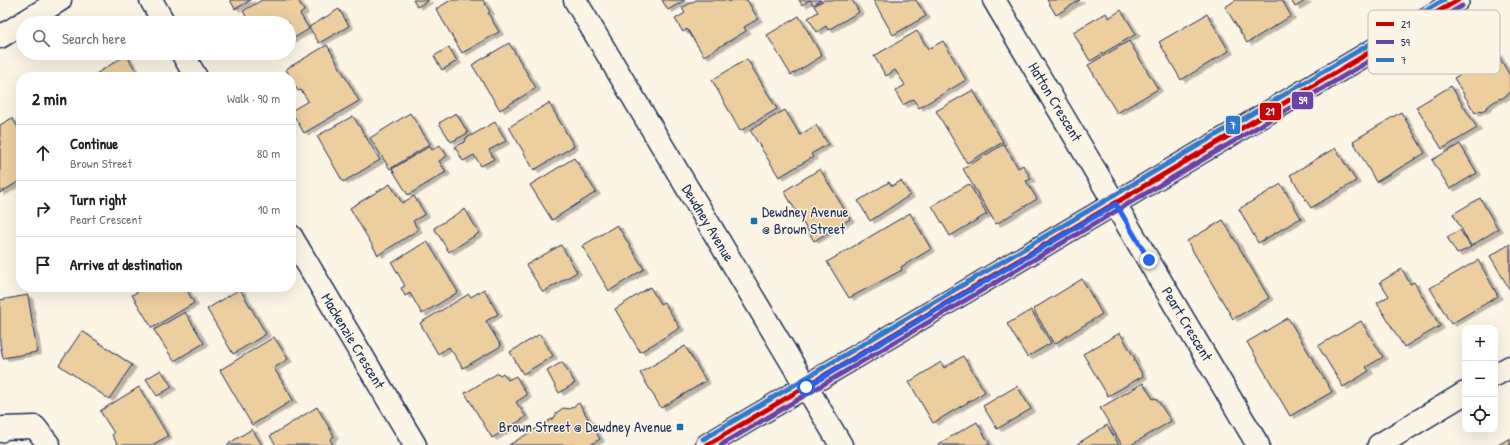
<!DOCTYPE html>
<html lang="en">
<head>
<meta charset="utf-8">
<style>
	:root { --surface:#fff; --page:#f2f2f2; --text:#202124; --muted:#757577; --line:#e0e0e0 }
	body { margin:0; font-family:"Patrick Hand",sans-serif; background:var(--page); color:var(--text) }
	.controls { position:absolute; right:12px; bottom:12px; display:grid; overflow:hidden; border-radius:8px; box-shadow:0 4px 16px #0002 }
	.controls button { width:36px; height:36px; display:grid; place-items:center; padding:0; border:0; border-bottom:1px solid var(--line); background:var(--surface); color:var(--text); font:20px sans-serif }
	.stop { position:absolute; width:12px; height:12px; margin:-9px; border:3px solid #2563eb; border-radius:50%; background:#fff }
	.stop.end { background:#2563eb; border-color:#fff; box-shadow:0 1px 4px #0008 }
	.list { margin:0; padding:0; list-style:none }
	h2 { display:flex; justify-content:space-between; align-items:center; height:52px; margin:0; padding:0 16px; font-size:17px }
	h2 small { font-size:13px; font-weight:400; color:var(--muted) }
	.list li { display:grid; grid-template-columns:26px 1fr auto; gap:12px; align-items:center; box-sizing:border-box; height:56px; padding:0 16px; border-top:1px solid var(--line) }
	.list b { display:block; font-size:15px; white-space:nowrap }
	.list p { margin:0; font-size:13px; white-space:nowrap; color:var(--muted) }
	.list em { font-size:13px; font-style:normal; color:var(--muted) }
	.icon { flex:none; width:22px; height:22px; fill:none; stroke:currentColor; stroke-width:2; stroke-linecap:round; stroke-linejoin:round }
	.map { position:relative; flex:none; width:1510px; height:445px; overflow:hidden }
	.search { position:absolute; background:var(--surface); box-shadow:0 4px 16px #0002; left:16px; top:16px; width:280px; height:44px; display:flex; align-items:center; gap:10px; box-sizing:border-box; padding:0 14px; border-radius:22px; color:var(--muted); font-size:15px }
	.panel { position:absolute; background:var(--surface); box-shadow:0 4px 16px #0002; left:16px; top:72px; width:280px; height:220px; border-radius:16px }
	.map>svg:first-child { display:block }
	.building { fill:#ecce9f; stroke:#1b2f5e; filter:url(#shadow) }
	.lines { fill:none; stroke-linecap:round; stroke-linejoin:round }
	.street-casing { stroke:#1b2f5e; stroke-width:25 }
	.secondary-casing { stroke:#1b2f5e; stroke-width:25 }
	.street { stroke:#fcf5e5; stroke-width:22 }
	.secondary { stroke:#fcf5e5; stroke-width:22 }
	.bus-1-casing { stroke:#fcf5e5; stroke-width:8 }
	.bus-2-casing { stroke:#fcf5e5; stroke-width:8 }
	.bus-3-casing { stroke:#fcf5e5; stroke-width:8 }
	.bus-1 { stroke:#ca0000; stroke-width:5 }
	.bus-2 { stroke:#6843a8; stroke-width:5 }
	.bus-3 { stroke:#3478cb; stroke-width:5 }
	.route { stroke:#2563eb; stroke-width:5 }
	.poi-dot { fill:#1f6fb2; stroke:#fcf5e5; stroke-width:1.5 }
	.labels { text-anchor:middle; stroke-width:3; stroke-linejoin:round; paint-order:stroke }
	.street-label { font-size:15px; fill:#1b2f5e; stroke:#fcf5e5 }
	.poi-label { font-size:15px; fill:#1b2f5e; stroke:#fcf5e5; text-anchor:start }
	.key { fill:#fcf5e5; stroke:#b8babc; stroke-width:1 }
	.key-label { font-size:11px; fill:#1b2f5e }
	.line-badge { stroke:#fcf5e5; stroke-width:1.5 }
	.badge-label { font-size:11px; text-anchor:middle; font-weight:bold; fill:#fff }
</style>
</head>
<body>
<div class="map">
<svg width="1510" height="445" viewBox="0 0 1510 445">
	<defs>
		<filter id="shadow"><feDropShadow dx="4.5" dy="2.5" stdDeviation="0" flood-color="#0004"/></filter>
	</defs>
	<rect width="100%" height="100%" fill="#fcf5e5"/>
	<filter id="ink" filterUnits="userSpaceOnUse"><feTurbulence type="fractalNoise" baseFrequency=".025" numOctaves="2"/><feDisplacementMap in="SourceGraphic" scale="8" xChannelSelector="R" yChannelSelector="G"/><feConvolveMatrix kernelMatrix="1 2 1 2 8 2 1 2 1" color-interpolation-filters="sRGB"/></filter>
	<g filter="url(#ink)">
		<!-- building -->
		<g class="building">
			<polygon points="230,0 251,0 235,9"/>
			<polygon points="262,0 298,0 304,11 300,14 309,29 289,41 289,23 250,23 243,11"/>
			<polygon points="413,0 429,0 417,7"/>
			<polygon points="451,0 483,0 490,12 488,13 499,32 462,53 436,9"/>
			<polygon points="662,0 685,0 668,10"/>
			<polygon points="696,0 728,0 729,2 733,0 747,0 758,19 744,27 746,31 704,56 687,29 683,32 675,19 685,13 682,8"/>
			<polygon points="799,0 821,0 813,5 810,0 802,5"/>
			<polygon points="824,0 852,0 859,12 828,30 826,26 817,32 808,18 818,12 814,6"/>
			<polygon points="873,0 916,0 926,16 893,35"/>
			<polygon points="1047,0 1080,0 1056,15"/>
			<polygon points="1236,0 1282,0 1291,16 1247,43 1225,7"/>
			<polygon points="1291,0 1307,0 1295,7"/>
			<polygon points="339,9 349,26 319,43 309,27"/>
			<polygon points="1121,10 1136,34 1090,61 1073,32 1106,13 1109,18"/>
			<polygon points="1207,14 1229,51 1181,80 1159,42"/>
			<polygon points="799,16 822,56 791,75 767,35"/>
			<polygon points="917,31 928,49 943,41 966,80 919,108 913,99 903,105 895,91 905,85 895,70 886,76 874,56"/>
			<polygon points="1129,41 1158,89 1117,113 1088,65"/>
			<polygon points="509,43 536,88 500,110 472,65"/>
			<polygon points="327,45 359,101 304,133 291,111 308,101 301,90 298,91 286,69"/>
			<polygon points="449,47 457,61 442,70 434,56"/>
			<polygon points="1497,53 1510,76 1510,93 1501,99 1500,98 1486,107 1487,108 1482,111 1481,110 1475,113 1454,78"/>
			<polygon points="126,55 140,77 91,77"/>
			<polygon points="747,59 777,109 740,131 712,80"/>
			<polygon points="1451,86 1477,128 1442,149 1416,107"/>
			<polygon points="973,90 1003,142 967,163 936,111"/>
			<polygon points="549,103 574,146 534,170 509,127"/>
			<polygon points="785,110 800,135 816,125 828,144 811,154 813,157 779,177 750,130"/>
			<polygon points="1401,112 1425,153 1376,182 1353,141"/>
			<polygon points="410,113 430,144 390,169 370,138"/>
			<polygon points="456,113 468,133 451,142 439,123"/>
			<polygon points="353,116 380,160 343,182 317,136"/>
			<polygon points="12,118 21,132 21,180 0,193 0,125"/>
			<polygon points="495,122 506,141 489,150 494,159 481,166 474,155 463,161 455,147 466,141 465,139"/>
			<polygon points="1004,144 1018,168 1023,165 1031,179 1026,181 1037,199 996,224 963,169"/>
			<polygon points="1460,144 1477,173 1450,189 1432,160"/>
			<polygon points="440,145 447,156 439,161 446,172 408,195 392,169 430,146 432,150"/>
			<polygon points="1335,148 1356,181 1311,208 1290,175"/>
			<polygon points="574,158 596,192 552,220 530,185"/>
			<polygon points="820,169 850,219 814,241 784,191"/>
			<polygon points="901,181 910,195 870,221 858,201 889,182 892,186"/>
			<polygon points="390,184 402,203 414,196 425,214 413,221 418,230 378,255 350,208"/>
			<polygon points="969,184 987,214 950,236 932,206"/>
			<polygon points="1281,184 1301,218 1258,243 1239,209"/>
			<polygon points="1480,198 1498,229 1471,246 1453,214"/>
			<polygon points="465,209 479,233 449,252 434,228"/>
			<polygon points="910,213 931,249 901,267 902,270 849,298 827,262"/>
			<polygon points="1223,220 1269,298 1233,319 1187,241"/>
			<polygon points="617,225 644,269 609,291 582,246"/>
			<polygon points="1460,230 1471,247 1457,254 1447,237"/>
			<polygon points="427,241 458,292 422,314 410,293 405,296 401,288 405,286 392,263"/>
			<polygon points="1510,244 1510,290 1490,256"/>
			<polygon points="561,245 577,272 543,292 526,265"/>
			<polygon points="1478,260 1498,296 1451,324 1430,288"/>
			<polygon points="1402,269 1410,284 1414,282 1440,326 1404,347 1377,303 1389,296 1380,282"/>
			<polygon points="1082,279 1102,314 1054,344 1033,309"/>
			<polygon points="146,287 185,287 194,303 152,328 132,295"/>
			<polygon points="650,287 660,304 664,302 680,328 640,352 615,309"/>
			<polygon points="240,289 266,334 233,354 207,309"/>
			<polygon points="484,289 498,314 486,321 501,346 463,368 449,347 438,354 420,323 469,294 471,297"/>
			<polygon points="28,295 37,352 3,358 0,344 0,300"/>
			<polygon points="1031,310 1051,343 1027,357 1007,324"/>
			<polygon points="185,312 204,343 174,361 154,330"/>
			<polygon points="1288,318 1332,392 1290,416 1247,342"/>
			<polygon points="1361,321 1383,357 1366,367 1369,371 1343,387 1318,346"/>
			<polygon points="82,331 132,365 109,399 59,365"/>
			<polygon points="1120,333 1135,359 1134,360 1143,376 1108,396 1083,354"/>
			<polygon points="540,334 553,356 523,374 510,352"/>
			<polygon points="274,337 288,359 274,368 293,400 252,425 220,370"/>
			<polygon points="685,346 706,381 661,408 640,373"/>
			<polygon points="963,356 985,392 933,423 909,382 941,362 944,368"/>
			<polygon points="562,362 575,383 559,393 547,371"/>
			<polygon points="161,370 172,387 157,396 146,379"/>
			<polygon points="498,373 500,375 503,373 508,380 516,376 527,395 516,402 526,417 492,438 465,393"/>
			<polygon points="1143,383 1153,399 1156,398 1171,421 1131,445 1122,445 1100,408"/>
			<polygon points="1017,386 1031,409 997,429 983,406"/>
			<polygon points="139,387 168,436 152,445 118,445 112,435 114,433 100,411"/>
			<polygon points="579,403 600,439 590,445 509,445 555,417 556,413 563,408 569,409"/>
			<polygon points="317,407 334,436 330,439 333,445 276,445 270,436"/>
			<polygon points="977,422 990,445 938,445 938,444"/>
			<polygon points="1107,425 1119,445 1077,445 1077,444"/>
			<polygon points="252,429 262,445 228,445 228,444"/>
			<polygon points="1510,438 1510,445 1498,445"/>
		</g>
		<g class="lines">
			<!-- street casing -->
			<g class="street-casing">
				<g id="street">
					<polyline points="151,0 164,23"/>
					<polyline points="994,0 1258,445"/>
					<polyline points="0,37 60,0"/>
					<polyline points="182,53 196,77"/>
					<polyline points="291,236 415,445"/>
					<polyline points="1495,375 1510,367"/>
					<polyline points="0,431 3,428 35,427 49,445"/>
					<polyline points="707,445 1458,0"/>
					<polyline points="1379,445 1465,393"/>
				</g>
			</g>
			<!-- secondary casing -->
			<g class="secondary-casing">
				<polyline id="secondary" points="575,0 841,445"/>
			</g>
			<!-- street -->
			<use href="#street" class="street"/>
			<!-- secondary -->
			<use href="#secondary" class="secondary"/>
			<!-- bus-1 casing -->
			<g class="bus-1-casing">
				<polyline id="bus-1" points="707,445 1458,0"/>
			</g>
			<!-- bus-2 casing -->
			<g class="bus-2-casing">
				<polyline id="bus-2" points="721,445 1462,6"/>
			</g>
			<!-- bus-3 casing -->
			<g class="bus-3-casing">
				<polyline id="bus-3" points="703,439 1444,0"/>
			</g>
			<!-- bus-1 -->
			<use href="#bus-1" class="bus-1"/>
			<!-- bus-2 -->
			<use href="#bus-2" class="bus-2"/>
			<!-- bus-3 -->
			<use href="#bus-3" class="bus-3"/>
		</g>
	</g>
	<g class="lines" filter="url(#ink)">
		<!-- route -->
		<polyline class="route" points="806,387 1116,204 1149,260"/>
	</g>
	<!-- markers -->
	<g class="poi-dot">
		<rect x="750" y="217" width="8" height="8" rx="2"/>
		<rect x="676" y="423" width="8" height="8" rx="2"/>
	</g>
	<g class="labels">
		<!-- street labels -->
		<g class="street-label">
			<text transform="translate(1055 102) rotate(59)" y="5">Hatton Crescent</text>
			<text transform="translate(708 223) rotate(59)" y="5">Dewdney Avenue</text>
			<text transform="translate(1187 324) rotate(59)" y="5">Peart Crescent</text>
			<text transform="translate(353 341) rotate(59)" y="5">Mackenzie Crescent</text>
		</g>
		<!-- poi labels -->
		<g class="poi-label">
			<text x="762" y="217">Dewdney Avenue<tspan x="762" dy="17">@ Brown Street</tspan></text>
			<text x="672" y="432" text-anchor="end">Brown Street @ Dewdney Avenue</text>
		</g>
	</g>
	<!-- legend -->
	<rect x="1368" y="10" width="132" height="64" rx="6" class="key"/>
	<rect x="1376" y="22" width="18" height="4" fill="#ca0000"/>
	<rect x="1376" y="40" width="18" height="4" fill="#6843a8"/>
	<rect x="1376" y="58" width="18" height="4" fill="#3478cb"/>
	<g class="key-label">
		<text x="1401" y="28">21</text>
		<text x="1401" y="46">59</text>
		<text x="1401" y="64">7</text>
	</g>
	<g class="line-badge">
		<rect x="1291" y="91" width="23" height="19" rx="4" fill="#6843a8"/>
		<rect x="1259" y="102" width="23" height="19" rx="4" fill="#ca0000"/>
		<rect x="1225" y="115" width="16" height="20" rx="4" fill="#3478cb"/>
	</g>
	<g class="badge-label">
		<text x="1303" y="104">59</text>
		<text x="1270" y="115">21</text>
		<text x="1233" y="129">7</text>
	</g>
</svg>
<div class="controls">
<button>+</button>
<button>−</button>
<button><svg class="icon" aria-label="locate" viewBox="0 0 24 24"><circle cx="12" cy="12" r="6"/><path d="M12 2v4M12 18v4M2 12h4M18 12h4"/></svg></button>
</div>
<div class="stop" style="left:806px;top:387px"></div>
<div class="stop end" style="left:1149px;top:260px"></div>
<div class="search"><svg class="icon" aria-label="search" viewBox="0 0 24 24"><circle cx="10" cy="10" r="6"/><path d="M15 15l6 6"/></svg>Search here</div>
<section class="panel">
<h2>2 min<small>Walk · 90 m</small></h2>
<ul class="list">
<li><svg class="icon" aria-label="ahead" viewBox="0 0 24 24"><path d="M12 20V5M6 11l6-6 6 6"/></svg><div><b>Continue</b><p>Brown Street</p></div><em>80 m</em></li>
<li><svg class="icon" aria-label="right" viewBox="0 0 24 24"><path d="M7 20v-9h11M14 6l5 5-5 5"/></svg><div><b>Turn right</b><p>Peart Crescent</p></div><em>10 m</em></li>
<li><svg class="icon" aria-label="arrive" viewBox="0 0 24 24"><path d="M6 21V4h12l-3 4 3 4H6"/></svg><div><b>Arrive at destination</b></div></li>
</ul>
</section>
</div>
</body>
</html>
